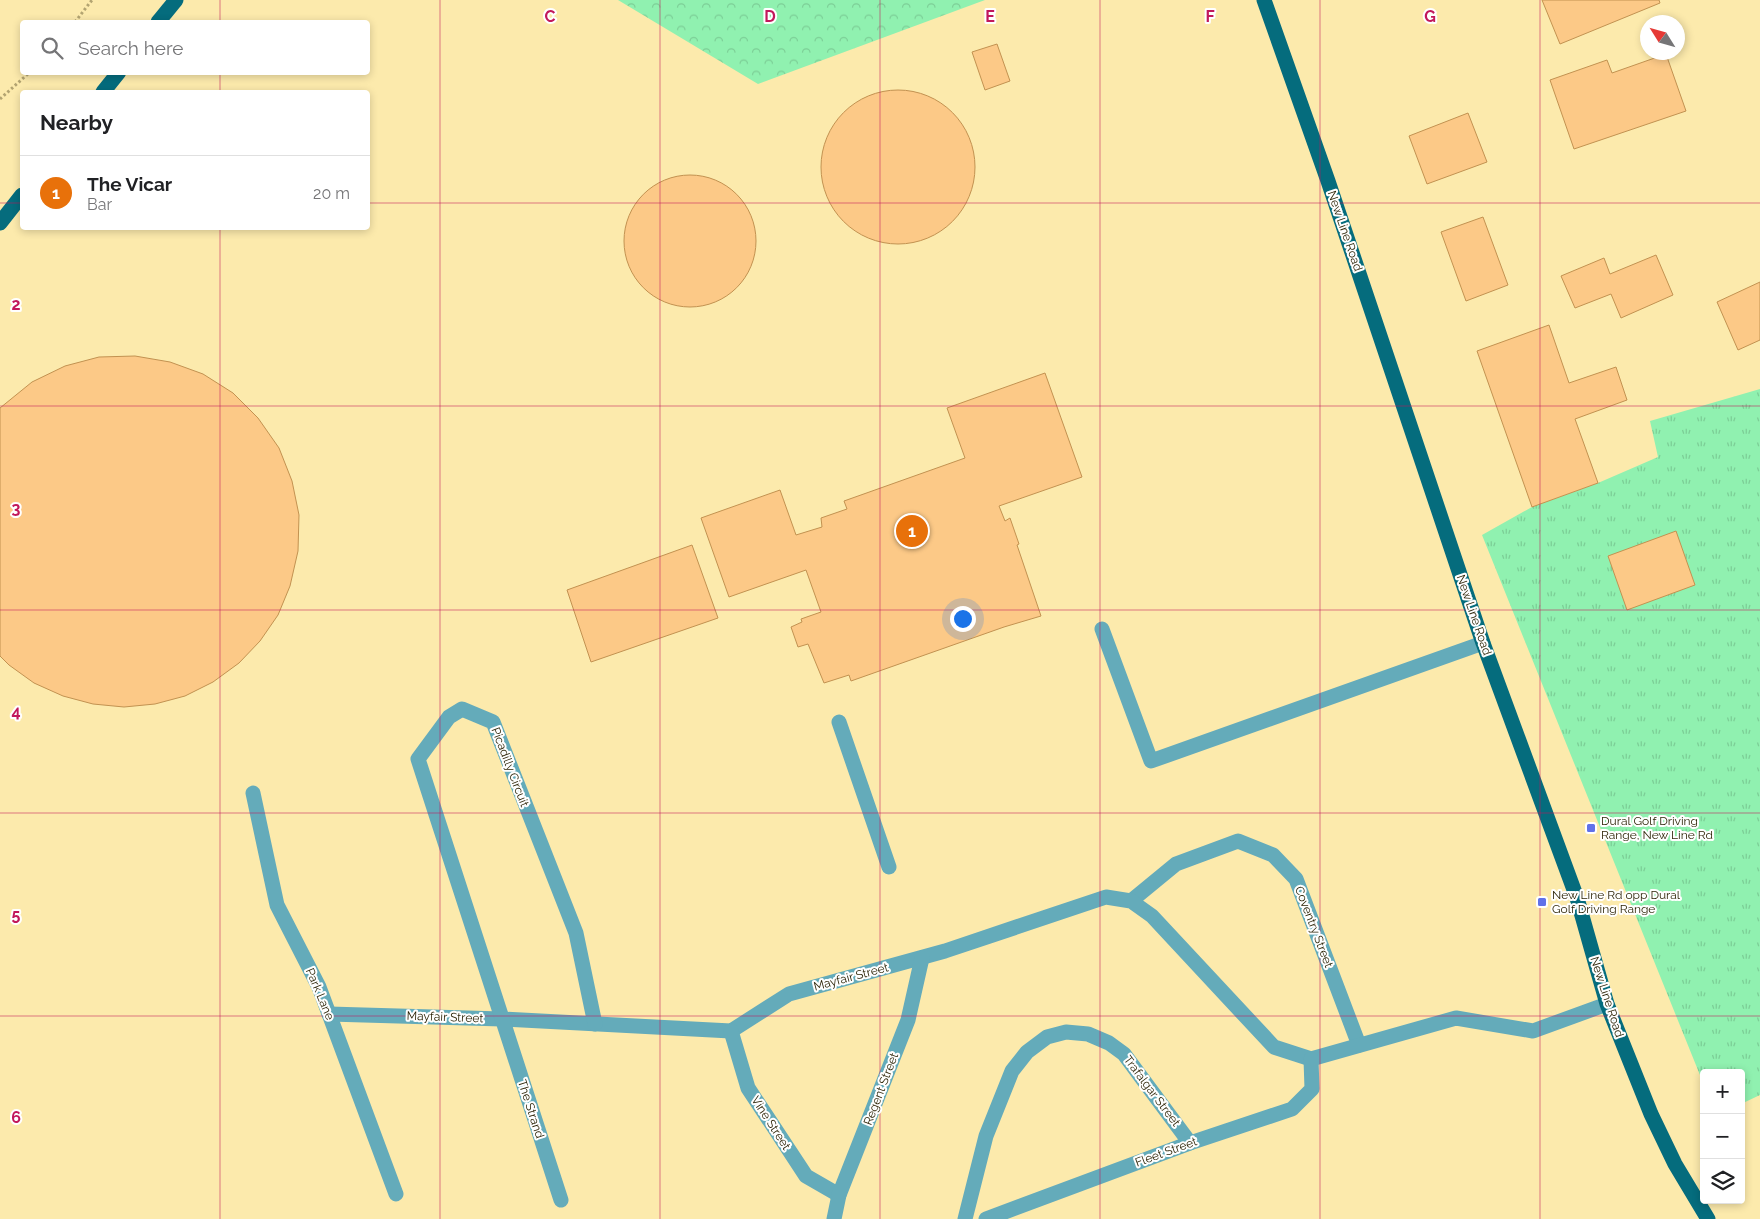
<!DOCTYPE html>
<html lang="en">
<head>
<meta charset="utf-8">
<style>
	:root { --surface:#fff; --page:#f6f6f6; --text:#202124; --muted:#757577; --line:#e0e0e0; --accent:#7c3aed }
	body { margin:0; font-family:Raleway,sans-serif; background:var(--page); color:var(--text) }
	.controls { position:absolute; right:15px; bottom:15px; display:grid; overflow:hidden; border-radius:5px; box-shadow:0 2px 8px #0003 }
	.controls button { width:45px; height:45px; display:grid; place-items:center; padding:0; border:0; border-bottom:1px solid var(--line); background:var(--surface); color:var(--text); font:25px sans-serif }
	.compass { position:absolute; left:1640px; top:15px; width:45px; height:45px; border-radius:50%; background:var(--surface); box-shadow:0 2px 8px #0003; rotate:307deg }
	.you { position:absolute; left:962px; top:618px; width:18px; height:18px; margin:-12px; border:4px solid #fff; border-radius:50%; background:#1a73e8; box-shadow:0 0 0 8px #1a73e833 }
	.badge { display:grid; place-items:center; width:32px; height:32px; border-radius:50%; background:var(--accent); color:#fff; font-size:16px; font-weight:700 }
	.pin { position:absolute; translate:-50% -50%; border:2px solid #fff; box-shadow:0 1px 5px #0006 }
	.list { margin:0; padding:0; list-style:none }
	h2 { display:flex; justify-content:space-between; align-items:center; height:65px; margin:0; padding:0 20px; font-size:21px }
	h2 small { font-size:16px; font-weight:400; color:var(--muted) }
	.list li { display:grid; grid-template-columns:32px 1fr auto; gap:15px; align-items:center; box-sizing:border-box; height:75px; padding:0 20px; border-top:1px solid var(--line) }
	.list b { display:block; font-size:19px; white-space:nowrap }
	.list p { margin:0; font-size:16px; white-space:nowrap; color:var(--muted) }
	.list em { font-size:16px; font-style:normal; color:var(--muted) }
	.icon { flex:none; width:28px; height:28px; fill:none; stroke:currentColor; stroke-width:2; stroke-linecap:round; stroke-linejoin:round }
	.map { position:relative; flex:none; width:1760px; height:1219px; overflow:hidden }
	.search { position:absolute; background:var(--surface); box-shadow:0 2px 8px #0003; left:20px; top:20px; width:350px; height:55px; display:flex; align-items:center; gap:12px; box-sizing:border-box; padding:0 18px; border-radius:5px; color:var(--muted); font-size:19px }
	.panel { position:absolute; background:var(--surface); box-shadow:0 2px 8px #0003; left:20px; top:90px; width:350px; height:140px; border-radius:5px }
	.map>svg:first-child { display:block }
	.grass { fill:url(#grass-tufts) }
	.park { fill:url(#park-crowns) }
	.building { fill:#fcc987; stroke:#c29251 }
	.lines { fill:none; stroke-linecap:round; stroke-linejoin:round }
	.path { stroke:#b3a471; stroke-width:3; stroke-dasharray:2.5 2.5; stroke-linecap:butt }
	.minor { stroke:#64abba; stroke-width:15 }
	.major { stroke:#056c7d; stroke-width:15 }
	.grid { fill:none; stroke:#c2185b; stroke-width:1; stroke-opacity:0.55 }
	.poi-dot { fill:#6071e9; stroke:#fff; stroke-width:2 }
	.labels { text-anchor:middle; stroke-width:4; stroke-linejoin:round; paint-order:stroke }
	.street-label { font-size:12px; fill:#281f00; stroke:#fff }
	.poi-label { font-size:12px; fill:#281f00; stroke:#fff; text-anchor:start }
	.grid-label { font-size:16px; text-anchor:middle; font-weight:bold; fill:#c2185b; stroke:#fff; stroke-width:4; stroke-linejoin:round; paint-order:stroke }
</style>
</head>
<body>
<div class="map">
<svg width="1760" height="1219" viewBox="0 0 1760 1219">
	<defs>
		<pattern id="grass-tufts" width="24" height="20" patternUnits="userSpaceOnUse" patternTransform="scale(1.25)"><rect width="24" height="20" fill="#90f1b0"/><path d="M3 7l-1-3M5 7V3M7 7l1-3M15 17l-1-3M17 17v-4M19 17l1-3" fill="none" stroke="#7cce96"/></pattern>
		<pattern id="park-crowns" width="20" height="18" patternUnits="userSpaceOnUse" patternTransform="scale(1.25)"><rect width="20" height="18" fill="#90f1b0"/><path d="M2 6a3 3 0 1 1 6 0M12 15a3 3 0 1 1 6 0" fill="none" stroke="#7cce96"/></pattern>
	</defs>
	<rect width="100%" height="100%" fill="#fceaac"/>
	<!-- grass -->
	<polygon class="grass" points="1760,389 1760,1095 1741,1104 1741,1073 1704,1073 1704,1085 1482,535 1532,507 1598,483 1658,457 1650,421"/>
	<!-- park -->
	<polygon class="park" points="618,0 985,0 758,84"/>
	<!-- building -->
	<g class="building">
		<polygon points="1542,0 1659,0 1660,3 1560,44"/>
		<polygon points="997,44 1010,81 985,90 972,52"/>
		<polygon points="1666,54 1686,111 1574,149 1550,80 1607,60 1612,73"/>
		<circle cx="898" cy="167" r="77"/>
		<polygon points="1468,113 1487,162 1427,184 1409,136"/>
		<circle cx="690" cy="241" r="66"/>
		<polygon points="1483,217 1508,285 1466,301 1441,232"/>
		<polygon points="1656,255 1673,295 1621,318 1611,294 1575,308 1561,276 1604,258 1610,274"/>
		<polygon points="1760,282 1760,340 1738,350 1717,302"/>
		<polygon points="1549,325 1569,383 1616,367 1627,400 1575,419 1598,483 1532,507 1477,351"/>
		<polygon points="135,356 170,362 203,374 233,393 258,418 279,448 292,481 299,515 298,551 290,586 278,615 260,641 239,663 213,682 185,696 155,704 124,707 93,704 63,696 34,683 9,665 0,656 0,408 32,382 65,366 99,357"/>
		<polygon points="1045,373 1082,477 999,506 1005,521 1010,518 1019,544 1017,545 1041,616 1004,627 851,681 849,675 824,683 808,644 798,647 791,627 802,622 801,619 821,612 806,570 729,597 701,518 780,490 796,535 822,527 821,518 847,509 844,501 965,458 947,408"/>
		<polygon points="1676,531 1695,585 1627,610 1608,556"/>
		<polygon points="692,545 718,618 591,662 567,590"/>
	</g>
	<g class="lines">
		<!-- path -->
		<g class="path">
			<polyline points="75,22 92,0"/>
			<polyline points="0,99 30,72"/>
		</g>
		<!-- minor -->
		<g class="minor">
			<polyline points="1102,629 1151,761 1483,643"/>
			<polyline points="839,722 889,867"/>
			<polyline points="253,793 277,905 319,987 396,1194"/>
			<polyline points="1131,901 1176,864 1238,841 1273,855 1296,879 1359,1045"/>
			<polyline points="329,1014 502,1019 731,1031 789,994 945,951 1106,897 1131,901 1152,916 1274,1047 1311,1059"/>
			<polyline points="731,1031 748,1088 806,1176 839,1195"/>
			<polyline points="1311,1059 1456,1018 1533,1031 1607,1004"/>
			<polyline points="561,1200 418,759 449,717 462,709 493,722 576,933 595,1024"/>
			<polyline points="834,1219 839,1195 908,1020 922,958"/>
			<polyline points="965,1219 986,1136 1012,1071 1027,1052 1047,1037 1066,1032 1088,1034 1109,1043 1124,1054 1190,1143"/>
			<polyline points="986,1219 1190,1143 1292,1109 1312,1089 1311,1059"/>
		</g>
		<!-- major -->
		<g class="major">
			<polyline points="1264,0 1328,181 1483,643 1577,898 1607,1004 1651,1114 1675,1164 1708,1219"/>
			<polyline points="158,22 176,0"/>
			<polyline points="103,92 119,72"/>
			<polyline points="0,223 22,195"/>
		</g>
	</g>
	<!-- grid -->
	<path class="grid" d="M 220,0 L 220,22M 440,0 L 440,1219M 660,0 L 660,1219M 880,0 L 880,1219M 1100,0 L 1100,1219M 1320,0 L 1320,1219M 1540,0 L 1540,1219M 220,72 L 220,92M 0,203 L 22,203M 368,203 L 1760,203M 220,228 L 220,1219M 0,406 L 1760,406M 0,610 L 1760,610M 0,813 L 1760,813M 0,1016 L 1760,1016"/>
	<!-- markers -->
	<g class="poi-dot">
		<rect x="1586" y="823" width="10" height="10" rx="2.5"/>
		<rect x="1537" y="897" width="10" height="10" rx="2.5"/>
	</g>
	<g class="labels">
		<!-- street labels -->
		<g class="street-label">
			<text transform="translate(1345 231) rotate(71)" y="4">New Line Road</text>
			<text transform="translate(1474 615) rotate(71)" y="4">New Line Road</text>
			<text transform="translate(510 767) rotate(69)" y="4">Picadilly Circuit</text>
			<text transform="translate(1314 927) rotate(69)" y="4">Coventry Street</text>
			<text transform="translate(851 977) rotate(-15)" y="4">Mayfair Street</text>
			<text transform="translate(320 994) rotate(67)" y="4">Park Lane</text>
			<text transform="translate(1607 997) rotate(72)" y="4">New Line Road</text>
			<text transform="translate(445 1017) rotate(2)" y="4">Mayfair Street</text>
			<text transform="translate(881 1089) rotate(-69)" y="4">Regent Street</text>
			<text transform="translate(1152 1091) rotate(53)" y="4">Trafalgar Street</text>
			<text transform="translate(531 1109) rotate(72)" y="4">The Strand</text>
			<text transform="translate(771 1123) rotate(57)" y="4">Vine Street</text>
			<text transform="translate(1166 1152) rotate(-20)" y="4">Fleet Street</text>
		</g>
		<!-- poi labels -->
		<g class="poi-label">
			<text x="1601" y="825">Dural Golf Driving<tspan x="1601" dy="14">Range, New Line Rd</tspan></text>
			<text x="1552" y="899">New Line Rd opp Dural<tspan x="1552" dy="14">Golf Driving Range</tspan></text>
		</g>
	</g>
	<g class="grid-label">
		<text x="550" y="22">C</text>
		<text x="770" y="22">D</text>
		<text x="990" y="22">E</text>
		<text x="1210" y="22">F</text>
		<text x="1430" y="22">G</text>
		<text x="16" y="310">2</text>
		<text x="16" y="514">3</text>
		<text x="16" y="717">4</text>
		<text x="16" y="920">5</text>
		<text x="16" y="1123">6</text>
	</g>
</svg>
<div class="controls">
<button>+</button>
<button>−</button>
<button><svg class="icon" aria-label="layers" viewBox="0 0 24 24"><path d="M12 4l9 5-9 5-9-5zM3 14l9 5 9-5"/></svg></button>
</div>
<svg class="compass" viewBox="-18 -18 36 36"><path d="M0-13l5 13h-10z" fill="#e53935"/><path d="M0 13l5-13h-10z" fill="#757577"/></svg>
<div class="you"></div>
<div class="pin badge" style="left:912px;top:531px;background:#e8710a">1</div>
<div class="search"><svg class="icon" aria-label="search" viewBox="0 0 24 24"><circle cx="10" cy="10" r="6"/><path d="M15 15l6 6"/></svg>Search here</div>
<section class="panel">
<h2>Nearby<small></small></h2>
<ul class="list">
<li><span class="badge" style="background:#e8710a">1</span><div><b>The Vicar</b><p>Bar</p></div><em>20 m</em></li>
</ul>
</section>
</div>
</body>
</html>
